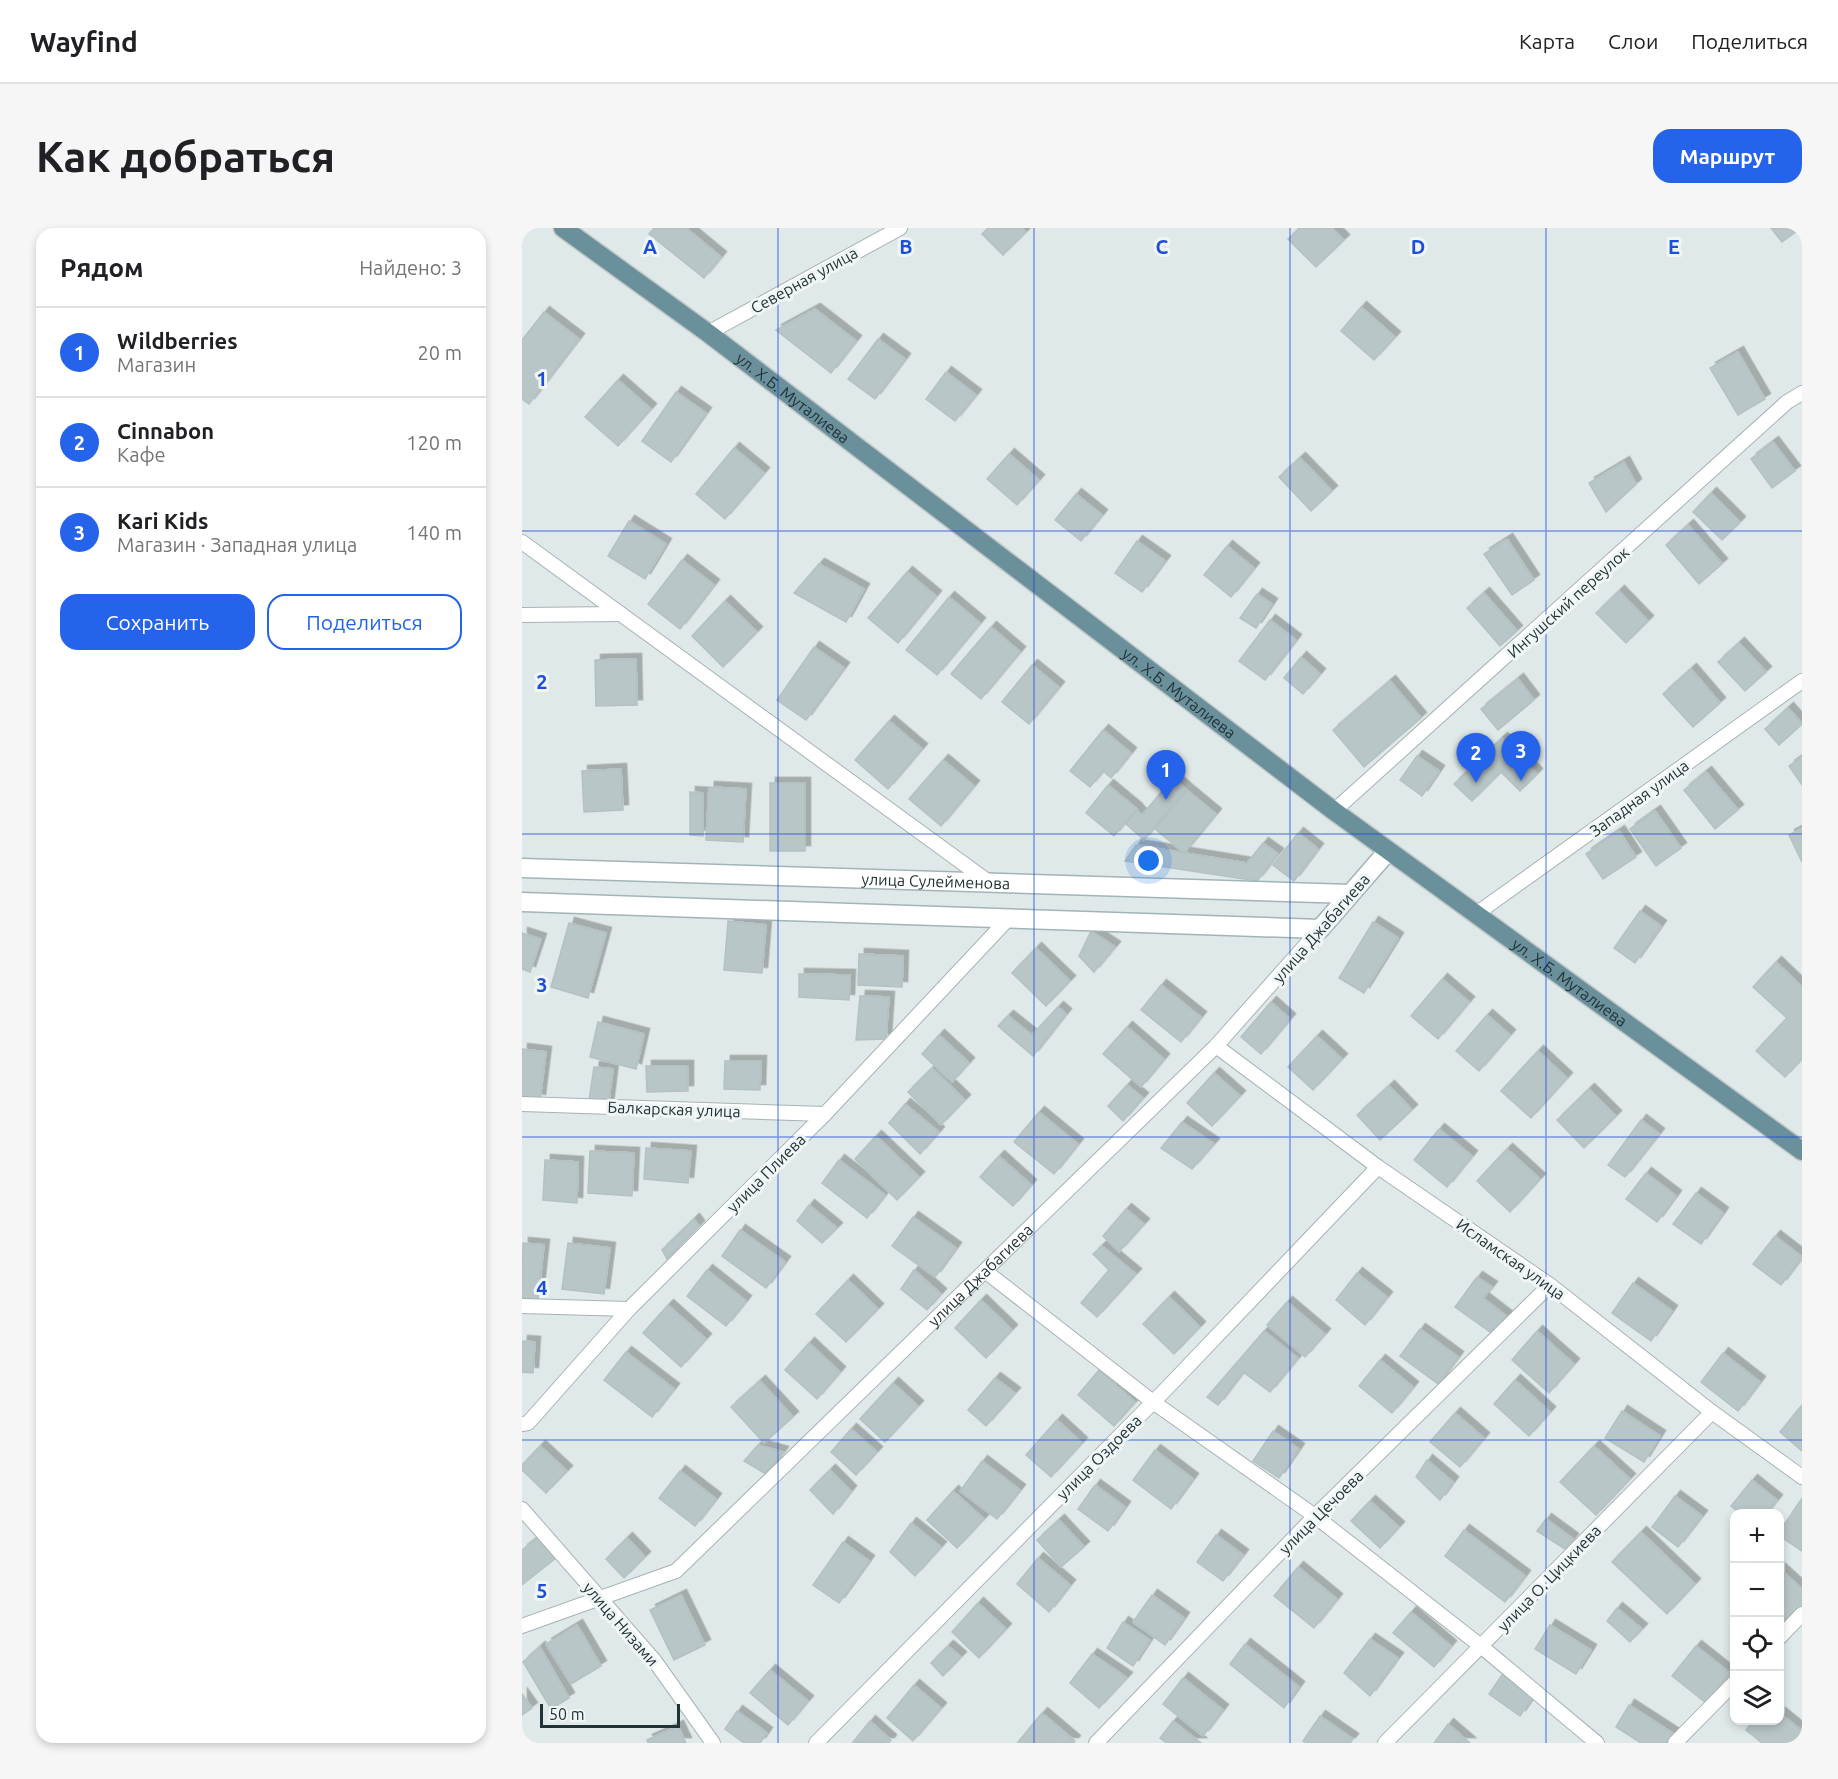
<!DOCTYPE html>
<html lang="ru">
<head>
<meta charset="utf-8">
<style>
	:root { --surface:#fff; --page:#f6f6f6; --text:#202124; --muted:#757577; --line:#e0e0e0; --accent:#2563eb }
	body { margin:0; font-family:Ubuntu,sans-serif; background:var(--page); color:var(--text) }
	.controls { position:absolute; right:18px; bottom:18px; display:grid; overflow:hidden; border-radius:12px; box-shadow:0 3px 9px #0003 }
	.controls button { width:54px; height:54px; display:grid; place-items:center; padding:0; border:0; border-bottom:2px solid var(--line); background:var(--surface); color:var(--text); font:30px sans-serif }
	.scale { position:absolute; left:18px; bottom:15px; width:140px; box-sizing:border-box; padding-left:6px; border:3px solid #223338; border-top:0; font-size:16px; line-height:21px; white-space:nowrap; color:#223338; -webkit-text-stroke:4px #f0f6f6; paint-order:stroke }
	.you { position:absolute; left:627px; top:633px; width:21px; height:21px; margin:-15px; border:4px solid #fff; border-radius:50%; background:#1a73e8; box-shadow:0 0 0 9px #1a73e833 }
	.badge { display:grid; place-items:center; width:39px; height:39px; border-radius:50%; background:var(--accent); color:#fff; font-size:20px; font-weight:700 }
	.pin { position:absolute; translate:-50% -50px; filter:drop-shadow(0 2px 3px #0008) }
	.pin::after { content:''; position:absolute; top:32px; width:21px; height:18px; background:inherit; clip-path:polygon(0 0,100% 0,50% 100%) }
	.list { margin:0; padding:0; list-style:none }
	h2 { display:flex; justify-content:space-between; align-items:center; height:78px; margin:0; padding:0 24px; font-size:26px }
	h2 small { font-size:20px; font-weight:400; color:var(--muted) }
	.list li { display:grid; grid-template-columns:39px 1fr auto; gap:18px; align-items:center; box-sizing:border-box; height:90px; padding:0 24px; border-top:2px solid var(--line) }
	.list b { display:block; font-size:22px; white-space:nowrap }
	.list p { margin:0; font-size:20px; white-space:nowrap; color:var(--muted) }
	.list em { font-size:20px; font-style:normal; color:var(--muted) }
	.actions { display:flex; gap:12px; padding:18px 24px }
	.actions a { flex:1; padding:14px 0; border:2px solid var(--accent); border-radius:18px; text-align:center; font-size:21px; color:var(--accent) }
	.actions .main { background:var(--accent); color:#fff }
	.icon { flex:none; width:33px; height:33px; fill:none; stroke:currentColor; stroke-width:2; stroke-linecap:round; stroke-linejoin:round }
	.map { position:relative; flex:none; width:1280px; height:1515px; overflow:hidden; border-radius:18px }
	header { display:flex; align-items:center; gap:36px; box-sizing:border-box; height:84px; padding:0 30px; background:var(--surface); border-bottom:2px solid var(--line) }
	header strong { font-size:28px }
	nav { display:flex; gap:33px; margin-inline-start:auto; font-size:21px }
	.intro { display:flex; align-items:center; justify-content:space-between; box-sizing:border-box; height:144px; padding:0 36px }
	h1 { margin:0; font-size:42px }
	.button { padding:15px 27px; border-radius:18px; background:var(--accent); color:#fff; font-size:21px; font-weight:700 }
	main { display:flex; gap:36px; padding:0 36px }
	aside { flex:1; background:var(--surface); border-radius:18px; box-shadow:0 3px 9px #0003 }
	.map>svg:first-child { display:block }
	.building { fill:#b9c6c7; stroke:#b3c1c2; stroke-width:1.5; filter:url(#shadow) }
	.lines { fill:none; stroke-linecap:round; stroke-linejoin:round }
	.street-casing { stroke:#a7b2b4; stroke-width:16 }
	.secondary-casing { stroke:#a2b4b7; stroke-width:21 }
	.primary-casing { stroke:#c1c6c7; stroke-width:21 }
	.street { stroke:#fff; stroke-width:14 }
	.secondary { stroke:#fff; stroke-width:18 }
	.primary { stroke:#69909b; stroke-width:18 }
	.grid { fill:none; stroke:#1d4ed8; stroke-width:1.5; stroke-opacity:0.55 }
	.labels { text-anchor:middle; stroke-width:6; stroke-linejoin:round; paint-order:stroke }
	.street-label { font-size:16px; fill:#223338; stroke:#f0f6f6 }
	.grid-label { font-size:20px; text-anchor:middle; font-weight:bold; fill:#1d4ed8; stroke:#f0f6f6; stroke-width:6; stroke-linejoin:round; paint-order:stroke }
</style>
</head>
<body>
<header>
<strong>Wayfind</strong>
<nav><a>Карта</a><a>Слои</a><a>Поделиться</a></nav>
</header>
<div class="intro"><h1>Как добраться</h1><a class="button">Маршрут</a></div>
<main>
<aside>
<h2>Рядом<small>Найдено: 3</small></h2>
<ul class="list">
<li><span class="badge">1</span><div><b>Wildberries</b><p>Магазин</p></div><em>20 m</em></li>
<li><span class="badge">2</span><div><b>Cinnabon</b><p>Кафе</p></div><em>120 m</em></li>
<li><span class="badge">3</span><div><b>Kari Kids</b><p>Магазин · Западная улица</p></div><em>140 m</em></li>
</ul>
<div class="actions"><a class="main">Сохранить</a><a>Поделиться</a></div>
</aside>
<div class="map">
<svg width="1280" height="1515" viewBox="0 0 1280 1515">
	<defs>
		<filter id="shadow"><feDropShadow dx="5.5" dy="-5.5" stdDeviation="0" flood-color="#0004"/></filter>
	</defs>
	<rect width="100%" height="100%" fill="#e0e9e9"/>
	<!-- building -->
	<g class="building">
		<polygon points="132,0 164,0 199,29 182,50 127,6"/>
		<polygon points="466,0 500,0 504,4 481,27 460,6"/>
		<polygon points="778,0 810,0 822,12 794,39 766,11"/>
		<polygon points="1249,0 1279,0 1260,14"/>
		<polygon points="839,79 873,109 852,132 819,103"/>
		<polygon points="293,81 334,113 309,145 254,102"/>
		<polygon points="22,84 57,111 7,176 0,171 0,112"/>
		<polygon points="356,111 383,131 353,171 326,151"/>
		<polygon points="1216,124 1243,171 1216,187 1188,140"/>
		<polygon points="424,144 454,167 433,193 404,171"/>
		<polygon points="96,152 129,181 96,218 63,189"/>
		<polygon points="154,164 184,185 149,234 120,213"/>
		<polygon points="1251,214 1273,243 1250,260 1229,231"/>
		<polygon points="212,220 242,245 203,291 174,266"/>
		<polygon points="487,226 517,252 495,277 465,251"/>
		<polygon points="778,230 810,263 789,283 757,249"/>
		<polygon points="1102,234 1114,256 1084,284 1067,255"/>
		<polygon points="1189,265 1218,294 1200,312 1171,284"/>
		<polygon points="554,266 580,287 559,313 533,292"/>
		<polygon points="107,293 144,316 123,351 86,328"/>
		<polygon points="1166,297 1200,336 1177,356 1144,317"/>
		<polygon points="985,311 1012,352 990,367 962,326"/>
		<polygon points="615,313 643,333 620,364 593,345"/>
		<polygon points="705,318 732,340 709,369 682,347"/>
		<polygon points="160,332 192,357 158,401 126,376"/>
		<polygon points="297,336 342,361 324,394 272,365"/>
		<polygon points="385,344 414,368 376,415 346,390"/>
		<polygon points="1097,363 1126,393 1104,415 1074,385"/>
		<polygon points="962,365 995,403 978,418 945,380"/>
		<polygon points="735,366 750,376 734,400 718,390"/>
		<polygon points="427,369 458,395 415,447 384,422"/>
		<polygon points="203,373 235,404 201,439 170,408"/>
		<polygon points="748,392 774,412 743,452 717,433"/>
		<polygon points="469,399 498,424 459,471 429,446"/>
		<polygon points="1217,415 1244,444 1223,463 1196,434"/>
		<polygon points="292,419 322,440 284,492 255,472"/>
		<polygon points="779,429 798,446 781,466 762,450"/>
		<polygon points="114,431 115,477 74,478 73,432"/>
		<polygon points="510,437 537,459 507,496 480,474"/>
		<polygon points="1169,441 1198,475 1171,499 1141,466"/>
		<polygon points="996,451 1012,472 976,502 959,481"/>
		<polygon points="868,453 899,490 842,539 811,502"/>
		<polygon points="1266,480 1280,496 1257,517 1243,501"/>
		<polygon points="367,493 400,521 366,561 333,532"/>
		<polygon points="581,502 609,525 589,550 581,543 568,559 548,543"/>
		<polygon points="980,510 1015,546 998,563 979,544 950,573 932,556"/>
		<polygon points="895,528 917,543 900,568 878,552"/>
		<polygon points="1280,529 1280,557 1267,538"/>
		<polygon points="421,532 452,558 419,598 387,571"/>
		<polygon points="99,541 101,582 62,584 60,543"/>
		<polygon points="1184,544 1216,582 1193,601 1162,562"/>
		<polygon points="651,550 664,561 622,612 604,596 615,582 620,587"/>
		<rect x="248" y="555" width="35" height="68"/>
		<polygon points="586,557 615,581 592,608 564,585"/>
		<polygon points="187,559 224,561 221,614 184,612"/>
		<polygon points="665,562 694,586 662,625 633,601"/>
		<polygon points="168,564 181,565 181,608 168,607"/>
		<polygon points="1133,583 1159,620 1134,638 1108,601"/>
		<polygon points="1280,600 1280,634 1267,607"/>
		<polygon points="1097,603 1114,629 1081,651 1064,626"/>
		<polygon points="776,605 796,621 772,653 751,637"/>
		<polygon points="741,615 756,626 735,653 603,633 614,617 725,635"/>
		<polygon points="1118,683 1139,698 1113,735 1092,720"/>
		<polygon points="206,693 244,697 240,745 202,742"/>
		<polygon points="851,694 876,710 842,765 817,750"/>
		<polygon points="47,695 84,705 66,770 29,759"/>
		<polygon points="569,703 593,719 572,744 557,728"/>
		<polygon points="0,705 19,711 8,744 0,741"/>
		<polygon points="514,720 548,753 524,778 490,745"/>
		<polygon points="337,726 381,728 380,759 336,757"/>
		<polygon points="1254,734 1280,759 1280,831 1263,849 1234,823 1265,790 1231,759"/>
		<polygon points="277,746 328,747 327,772 277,769"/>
		<polygon points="920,751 947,774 916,811 889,788"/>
		<polygon points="639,757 679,789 659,814 619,782"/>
		<polygon points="338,768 367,769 364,811 334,812"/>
		<polygon points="749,774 768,791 739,826 719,809"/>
		<polygon points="536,779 544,786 511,828 476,798 486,788 510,807"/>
		<polygon points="965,787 988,807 957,843 934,823"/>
		<polygon points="76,794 122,806 114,841 68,829"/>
		<polygon points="605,799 642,831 619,859 581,826"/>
		<polygon points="417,807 447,835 430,854 400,826"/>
		<polygon points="795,808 820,831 791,862 766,839"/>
		<polygon points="0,821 24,824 18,872 0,870"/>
		<polygon points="1016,823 1045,850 1009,890 979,863"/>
		<polygon points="203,833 239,833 238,862 202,861"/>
		<polygon points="124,838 166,838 166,863 125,864"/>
		<polygon points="72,839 91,841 86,880 66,879"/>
		<polygon points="410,840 443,872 419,897 386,864"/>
		<polygon points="692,845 718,868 690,898 665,875"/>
		<polygon points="605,857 621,870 601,893 586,878"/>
		<polygon points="867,858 890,882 858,912 835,887"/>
		<polygon points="1067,861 1094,888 1062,920 1035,892"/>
		<polygon points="383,876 417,904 398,926 367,895"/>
		<polygon points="517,884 556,916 532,946 492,914"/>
		<polygon points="1119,892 1137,906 1103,949 1086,937"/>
		<polygon points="660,894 692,916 670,941 639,920"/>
		<polygon points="917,901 950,928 925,959 892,932"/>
		<polygon points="354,908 397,949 375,972 333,931"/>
		<polygon points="124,920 169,923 166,955 122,951"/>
		<polygon points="985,921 1018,951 988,984 955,953"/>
		<polygon points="68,923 112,925 110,968 66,965"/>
		<polygon points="477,928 509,957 491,978 458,949"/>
		<polygon points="23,932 56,934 55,975 21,972"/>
		<polygon points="317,932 363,967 345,990 300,955"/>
		<polygon points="1124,945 1154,968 1135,994 1104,971"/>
		<polygon points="1174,965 1201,985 1179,1016 1151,996"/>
		<polygon points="287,977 315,1000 300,1015 275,993"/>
		<polygon points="604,981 622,996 597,1024 581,1008"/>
		<polygon points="391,989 434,1020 413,1049 370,1018"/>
		<polygon points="172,991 177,998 145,1031 140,1022"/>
		<polygon points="218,1002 263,1034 244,1060 200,1028"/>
		<polygon points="1253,1008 1280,1029 1259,1057 1231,1036"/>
		<polygon points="1,1015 22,1017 16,1071 0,1070"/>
		<polygon points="46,1015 88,1020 82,1066 40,1061"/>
		<polygon points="580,1018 614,1046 575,1089 559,1075 587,1042 571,1026"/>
		<polygon points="185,1042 224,1073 204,1098 165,1068"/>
		<polygon points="392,1042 419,1066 405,1082 379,1061"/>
		<polygon points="835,1045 865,1069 843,1097 814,1072"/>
		<polygon points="955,1049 970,1059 961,1070 987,1090 971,1106 933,1079"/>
		<polygon points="326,1052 356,1081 324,1114 294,1086"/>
		<polygon points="1111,1055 1150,1083 1129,1113 1090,1085"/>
		<polygon points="647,1069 678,1099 652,1126 621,1096"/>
		<polygon points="459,1072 490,1102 464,1130 433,1100"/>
		<polygon points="765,1074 803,1106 783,1129 745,1097"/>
		<polygon points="146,1077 184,1111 159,1139 121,1105"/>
		<polygon points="898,1101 936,1129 916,1156 878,1128"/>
		<polygon points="742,1103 776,1130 748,1164 721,1144 696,1177 685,1169"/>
		<polygon points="1015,1103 1052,1136 1027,1165 990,1132"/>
		<polygon points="0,1113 13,1114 11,1145 0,1144"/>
		<polygon points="287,1115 318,1144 295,1171 263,1142"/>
		<polygon points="104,1124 152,1161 130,1189 82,1152"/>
		<polygon points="1201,1125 1238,1154 1216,1183 1179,1154"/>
		<polygon points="858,1132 891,1159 870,1185 837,1158"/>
		<polygon points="577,1142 613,1174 592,1198 556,1167"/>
		<polygon points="473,1150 493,1165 464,1198 446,1182"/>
		<polygon points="993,1152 1028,1184 1007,1208 972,1176"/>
		<polygon points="238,1153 271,1189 242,1215 209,1179"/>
		<polygon points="371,1155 396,1178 363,1214 338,1191"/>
		<polygon points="1280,1177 1280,1223 1258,1204"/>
		<polygon points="1100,1183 1138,1208 1122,1234 1083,1210"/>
		<polygon points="933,1185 962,1210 938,1239 908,1214"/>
		<polygon points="535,1192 560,1215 529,1249 504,1227"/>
		<polygon points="329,1201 355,1224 334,1247 309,1224"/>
		<polygon points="751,1203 777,1221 757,1250 731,1233"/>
		<polygon points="236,1217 261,1224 244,1246 222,1233"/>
		<polygon points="18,1218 45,1243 24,1265 0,1242 0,1237"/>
		<polygon points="1072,1218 1108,1251 1074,1287 1038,1254"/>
		<polygon points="633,1222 671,1251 649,1281 611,1252"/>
		<polygon points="905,1232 931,1254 918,1272 894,1249"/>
		<polygon points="460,1233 498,1262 475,1291 438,1263"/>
		<polygon points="308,1242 329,1263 311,1286 288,1262"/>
		<polygon points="158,1243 194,1271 173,1298 137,1270"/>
		<polygon points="1230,1252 1255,1272 1244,1286 1220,1286 1209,1278"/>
		<polygon points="573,1257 603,1279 586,1303 556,1281"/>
		<polygon points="431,1263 462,1291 435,1320 405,1292"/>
		<polygon points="1153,1268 1180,1288 1156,1319 1130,1299"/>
		<polygon points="1280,1270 1280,1323 1258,1308 1258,1303"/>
		<polygon points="848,1273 877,1299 858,1320 829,1293"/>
		<polygon points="1024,1291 1051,1311 1043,1321 1015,1303"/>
		<polygon points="537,1292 562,1319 539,1339 515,1312"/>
		<polygon points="389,1295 419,1319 393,1348 368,1324"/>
		<polygon points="942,1302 1003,1348 983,1374 923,1328"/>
		<polygon points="1119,1304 1173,1356 1145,1386 1090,1334"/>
		<polygon points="694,1307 721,1327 701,1353 675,1334"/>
		<polygon points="17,1309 34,1330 0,1357 0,1322"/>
		<polygon points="105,1310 123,1329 102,1350 84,1331"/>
		<polygon points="321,1314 347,1333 317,1375 291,1357"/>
		<polygon points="516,1330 548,1357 527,1384 495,1356"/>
		<polygon points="776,1339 815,1371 792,1400 752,1368"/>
		<polygon points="1258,1341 1280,1361 1280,1379 1266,1395 1258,1387"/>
		<polygon points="159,1367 183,1417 152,1432 128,1382"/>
		<polygon points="630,1367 662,1390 643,1417 611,1394"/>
		<polygon points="456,1375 484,1401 457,1430 430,1404"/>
		<polygon points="1095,1380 1120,1401 1108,1414 1085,1393"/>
		<polygon points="889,1384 929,1418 912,1439 871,1405"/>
		<polygon points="601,1394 628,1412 611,1438 585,1420"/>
		<polygon points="55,1397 79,1438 49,1456 24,1416"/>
		<polygon points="1028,1397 1069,1422 1054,1446 1013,1421"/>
		<polygon points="848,1411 876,1430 848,1468 822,1445"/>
		<polygon points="723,1416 777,1459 762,1480 708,1436"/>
		<polygon points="426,1418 439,1429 421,1448 409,1435"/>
		<polygon points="1174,1418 1208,1445 1184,1475 1150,1448"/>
		<polygon points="18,1419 47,1470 29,1481 1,1434"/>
		<polygon points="570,1426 605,1450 577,1480 548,1455"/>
		<polygon points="248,1442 286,1473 266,1497 228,1465"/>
		<polygon points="982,1444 1013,1466 998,1488 967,1466"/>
		<polygon points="661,1450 701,1482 681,1508 641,1476"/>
		<polygon points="392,1457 419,1480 391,1513 365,1490"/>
		<polygon points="0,1466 10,1480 0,1487"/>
		<polygon points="1107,1477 1152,1506 1146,1515 1119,1515 1094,1499"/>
		<polygon points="215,1483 245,1505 238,1515 222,1515 203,1501"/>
		<polygon points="520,1485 553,1513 551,1515 496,1514"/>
		<polygon points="1258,1485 1280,1503 1279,1515 1240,1515 1224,1502 1232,1492 1258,1492"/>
		<polygon points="798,1488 831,1511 828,1515 784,1515 781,1513"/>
		<polygon points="348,1493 369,1512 367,1515 331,1514"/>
		<polygon points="651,1493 679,1515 645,1515 638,1510"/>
		<polygon points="926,1496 948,1515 912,1515"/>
		<polygon points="156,1498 164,1515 126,1515 125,1512"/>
	</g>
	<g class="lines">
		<!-- street casing -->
		<g class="street-casing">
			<g id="street">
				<polyline points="186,105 378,0"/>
				<polyline points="0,314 468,655"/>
				<polyline points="0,387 99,386"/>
				<polyline points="812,583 1265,174 1280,165"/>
				<polyline points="954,686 1280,453"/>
				<polyline points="694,818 856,939 1028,1057 1190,1184 1280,1249"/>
				<polyline points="0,876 303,886"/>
				<polyline points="463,1043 631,1174 793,1288 960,1419 1075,1515"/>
				<polyline points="0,1078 107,1081"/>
				<polyline points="0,1196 6,1195 107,1081 303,886 487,690"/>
				<polyline points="0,1281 132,1432 191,1515"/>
				<path id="s1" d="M 0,1398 L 154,1343 L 694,818 L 798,701"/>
				<polyline points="1258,1409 1280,1386"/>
				<polyline points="294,1515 647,1158 856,939"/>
				<polyline points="574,1515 793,1288 1028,1057"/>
				<polyline points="863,1515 1190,1184"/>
				<polyline points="1153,1515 1212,1455"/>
			</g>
		</g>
		<!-- secondary casing -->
		<g class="secondary-casing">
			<g id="secondary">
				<path id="s2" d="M 0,640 L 828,666"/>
				<polyline points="0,674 798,701 866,623"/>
			</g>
		</g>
		<!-- primary casing -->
		<g class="primary-casing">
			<g id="primary">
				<path id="s3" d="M 41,0 L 186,105 L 812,583 L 1280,923"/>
			</g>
		</g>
		<!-- street -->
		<use href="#street" class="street"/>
		<!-- secondary -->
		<use href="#secondary" class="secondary"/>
		<!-- primary -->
		<use href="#primary" class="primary"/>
	</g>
	<!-- grid -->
	<path class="grid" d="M 256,0 L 256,1515M 512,0 L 512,1515M 768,0 L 768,1515M 1024,0 L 1024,1515M 0,303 L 1280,303M 0,606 L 1280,606M 0,909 L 1280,909M 0,1212 L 1280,1212"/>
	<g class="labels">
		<!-- street labels -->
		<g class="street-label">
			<text transform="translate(282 52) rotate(-29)" y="6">Северная улица</text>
			<text dy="6" stroke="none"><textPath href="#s3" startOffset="286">ул. Х.Б. Муталиева</textPath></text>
			<text transform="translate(1046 374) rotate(-42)" y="6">Ингушский переулок</text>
			<text dy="6" stroke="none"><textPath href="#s3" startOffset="772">ул. Х.Б. Муталиева</textPath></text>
			<text transform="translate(1117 570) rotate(-36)" y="6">Западная улица</text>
			<text dy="6" stroke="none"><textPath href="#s2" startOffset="414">улица Сулейменова</textPath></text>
			<text transform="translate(799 700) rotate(-49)" y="6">улица Джабагиева</text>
			<text dy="6" stroke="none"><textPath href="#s3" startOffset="1258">ул. Х.Б. Муталиева</textPath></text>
			<text transform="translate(152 881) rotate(2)" y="6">Балкарская улица</text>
			<text transform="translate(244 945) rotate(-45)" y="6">улица Плиева</text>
			<text transform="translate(989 1031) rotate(35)" y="6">Исламская улица</text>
			<text dy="6" stroke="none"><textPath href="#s1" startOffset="588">улица Джабагиева</textPath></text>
			<text transform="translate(577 1229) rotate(-45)" y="6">улица Оздоева</text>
			<text transform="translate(799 1284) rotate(-45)" y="6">улица Цечоева</text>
			<text transform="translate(1027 1350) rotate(-46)" y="6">улица О. Цицкиева</text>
			<text transform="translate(99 1396) rotate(49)" y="6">улица Низами</text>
		</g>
	</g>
	<g class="grid-label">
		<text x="128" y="26">A</text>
		<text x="384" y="26">B</text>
		<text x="640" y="26">C</text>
		<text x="896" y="26">D</text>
		<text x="1152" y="26">E</text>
		<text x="20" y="158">1</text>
		<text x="20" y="461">2</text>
		<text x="20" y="764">3</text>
		<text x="20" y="1067">4</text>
		<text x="20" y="1370">5</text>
	</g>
</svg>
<div class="controls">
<button>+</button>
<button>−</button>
<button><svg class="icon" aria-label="locate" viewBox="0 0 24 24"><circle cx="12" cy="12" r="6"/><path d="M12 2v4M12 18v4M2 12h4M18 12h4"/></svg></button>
<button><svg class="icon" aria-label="layers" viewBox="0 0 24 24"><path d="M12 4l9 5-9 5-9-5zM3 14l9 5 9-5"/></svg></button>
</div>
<div class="scale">50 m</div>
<div class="you"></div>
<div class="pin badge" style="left:644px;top:572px">1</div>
<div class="pin badge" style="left:954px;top:555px">2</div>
<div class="pin badge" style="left:999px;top:553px">3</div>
</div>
</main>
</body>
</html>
